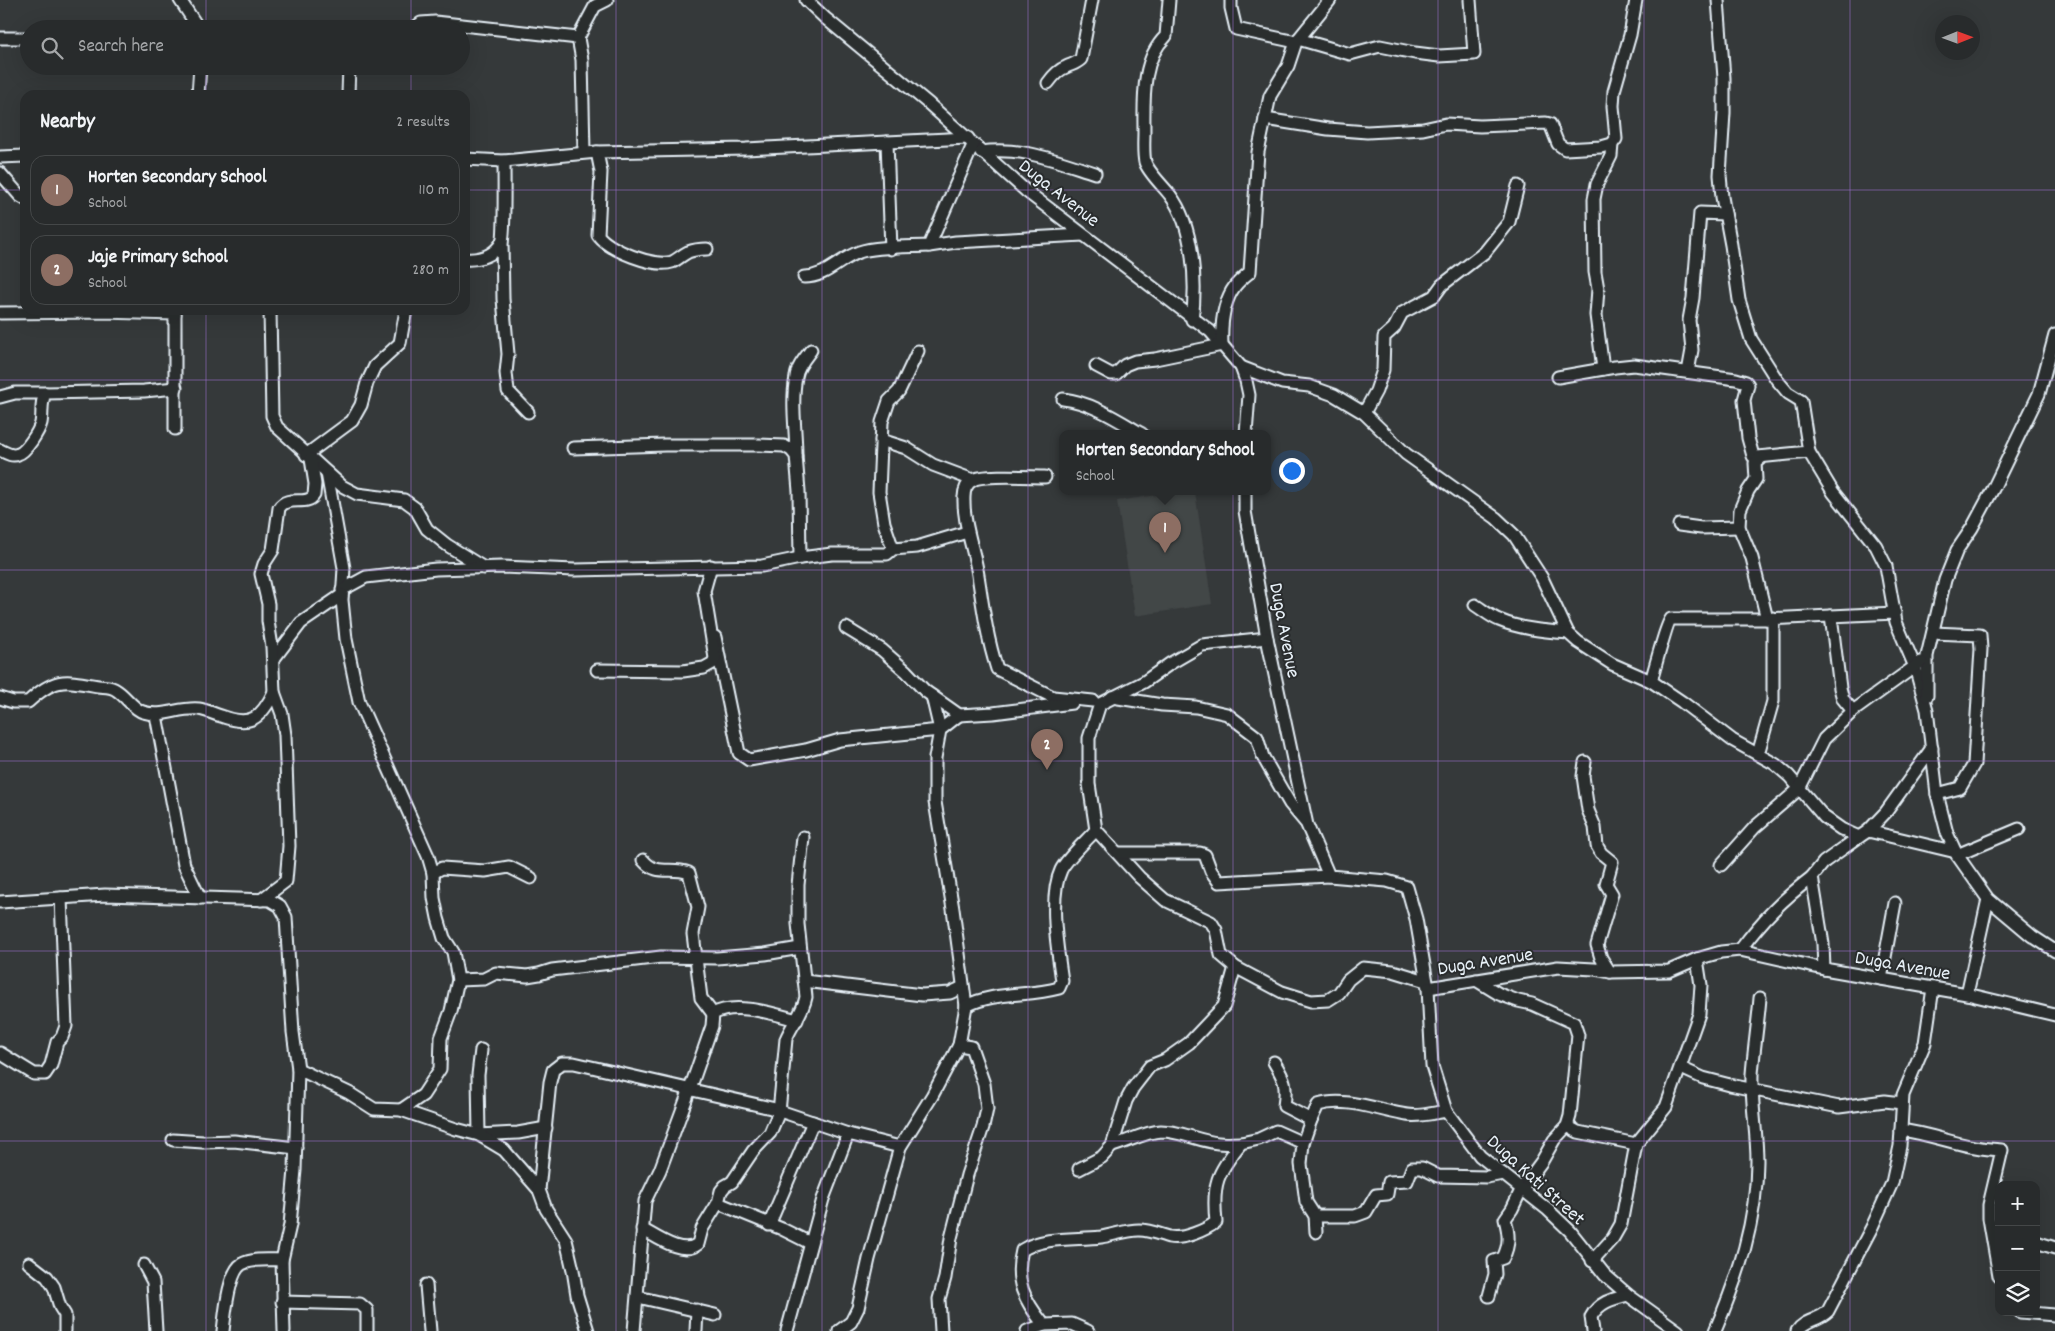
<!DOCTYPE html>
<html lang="en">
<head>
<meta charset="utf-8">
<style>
	:root { --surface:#282b2c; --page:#303334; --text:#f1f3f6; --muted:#a5a7a9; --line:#444748; --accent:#ffd166 }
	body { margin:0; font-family:Dekko,sans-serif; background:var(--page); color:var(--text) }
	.controls { position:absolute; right:15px; bottom:15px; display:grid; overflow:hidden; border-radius:10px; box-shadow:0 5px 20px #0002 }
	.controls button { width:45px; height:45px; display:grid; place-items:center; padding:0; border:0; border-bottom:1px solid var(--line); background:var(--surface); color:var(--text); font:25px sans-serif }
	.compass { position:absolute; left:1935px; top:15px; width:45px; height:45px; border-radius:50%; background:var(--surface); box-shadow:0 5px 20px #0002; rotate:89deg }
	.you { position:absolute; left:1291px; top:470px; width:18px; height:18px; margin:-12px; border:4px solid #fff; border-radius:50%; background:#1a73e8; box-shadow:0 0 0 8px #1a73e833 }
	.badge { display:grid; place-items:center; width:32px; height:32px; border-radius:50%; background:var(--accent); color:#fff; font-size:16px; font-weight:700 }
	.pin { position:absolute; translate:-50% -41px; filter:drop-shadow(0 1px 2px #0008) }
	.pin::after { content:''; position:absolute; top:26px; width:18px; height:15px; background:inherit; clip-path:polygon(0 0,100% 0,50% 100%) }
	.popup { position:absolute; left:1059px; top:430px; width:212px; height:65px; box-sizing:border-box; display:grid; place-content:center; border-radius:10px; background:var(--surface); filter:drop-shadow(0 1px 4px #0005); font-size:16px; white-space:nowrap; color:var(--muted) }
	.popup b { font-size:19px; color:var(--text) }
	.popup::after { content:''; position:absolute; left:50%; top:100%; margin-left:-10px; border:10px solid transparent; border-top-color:var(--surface) }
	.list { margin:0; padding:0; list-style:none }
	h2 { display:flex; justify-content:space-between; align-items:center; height:65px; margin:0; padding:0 20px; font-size:21px }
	h2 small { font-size:16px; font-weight:400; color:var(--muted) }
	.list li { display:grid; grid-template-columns:32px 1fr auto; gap:15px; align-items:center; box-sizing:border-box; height:70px; margin:0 10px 10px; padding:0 10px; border:1px solid var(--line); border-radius:15px }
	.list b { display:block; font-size:19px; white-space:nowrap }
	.list p { margin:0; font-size:16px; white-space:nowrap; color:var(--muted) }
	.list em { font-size:16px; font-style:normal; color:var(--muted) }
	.icon { flex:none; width:28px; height:28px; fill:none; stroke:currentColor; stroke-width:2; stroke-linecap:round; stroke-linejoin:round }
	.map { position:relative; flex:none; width:2055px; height:1331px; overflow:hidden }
	.search { position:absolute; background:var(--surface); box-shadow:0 5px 20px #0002; left:20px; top:20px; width:450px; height:55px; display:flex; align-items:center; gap:12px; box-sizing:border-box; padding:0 18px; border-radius:28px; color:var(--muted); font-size:19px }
	.panel { position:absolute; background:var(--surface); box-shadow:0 5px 20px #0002; left:20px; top:90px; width:450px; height:225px; border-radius:15px }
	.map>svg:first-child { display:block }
	.built { fill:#424647 }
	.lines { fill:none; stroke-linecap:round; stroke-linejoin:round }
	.minor-casing { stroke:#e8f1f8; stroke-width:15 }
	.minor { stroke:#2a2d2e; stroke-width:11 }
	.grid { fill:none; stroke:#a171d3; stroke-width:1; stroke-opacity:0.55 }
	.labels { text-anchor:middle; stroke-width:4; stroke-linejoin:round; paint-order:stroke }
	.street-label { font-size:20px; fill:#e8f1f8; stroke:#2a2d2e }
</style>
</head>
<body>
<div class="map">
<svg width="2055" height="1331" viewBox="0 0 2055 1331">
	<rect width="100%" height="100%" fill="#35393a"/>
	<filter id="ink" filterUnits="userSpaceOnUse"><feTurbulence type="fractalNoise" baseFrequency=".02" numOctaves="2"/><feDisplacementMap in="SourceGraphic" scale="10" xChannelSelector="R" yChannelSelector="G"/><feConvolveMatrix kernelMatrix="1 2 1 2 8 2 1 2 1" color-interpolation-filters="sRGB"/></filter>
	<g filter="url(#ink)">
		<!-- built -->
		<polygon class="built" points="1178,492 1195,492 1212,604 1135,616 1117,501"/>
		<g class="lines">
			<!-- minor casing -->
			<g class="minor-casing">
				<g id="minor">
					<polyline points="180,0 199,29"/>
					<polyline points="806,0 825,18 929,104 1026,191 1210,331 1241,367 1246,381 1249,395 1246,434"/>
					<path d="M 1169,0 L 1166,36 C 1141,60 1144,100 1144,132 C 1144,142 1143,153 1145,162 C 1148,172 1164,187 1170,195 C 1194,226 1197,283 1192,320"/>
					<polyline points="1231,0 1231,8 1236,29 1296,42"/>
					<polyline points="1718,0 1724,78 1724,113 1720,175 1722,197 1731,245 1739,300 1751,339 1777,380 1788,393 1801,401 1809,452 1833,492 1876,546 1886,566 1896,622 1915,667 1927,710 1937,794 1947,833 1957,855 1988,899 2032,936 2055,951"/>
					<polyline points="413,29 421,23 435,22 578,38"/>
					<polyline points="0,38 29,38"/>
					<polyline points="1298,39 1350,54 1380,46 1415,53 1439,56 1474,54 1470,0"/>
					<path d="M 1048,83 C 1053,76 1058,70 1066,67 C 1072,64 1076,64 1081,59 L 1092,0"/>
					<polyline points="198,95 200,66"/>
					<polyline points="348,95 349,66"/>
					<polyline points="1265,119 1328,129 1367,132 1423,129 1446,124 1480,126 1546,123 1550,124 1558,144 1565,149 1601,147 1612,144 1616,139 1613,106 1614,91 1630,35 1636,0"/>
					<polyline points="887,142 891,249"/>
					<polyline points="584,152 582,60 578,38 595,6 607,0"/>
					<path d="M 597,152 L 601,172 L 598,235 C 608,250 655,268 672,262 C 677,260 682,255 688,252 C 693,250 701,249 707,249"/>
					<path d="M 981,152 C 1021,146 1057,161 1095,173"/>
					<polyline points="0,157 25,156"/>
					<polyline points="465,159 504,161 597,152 746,149 968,138"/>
					<polyline points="0,173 20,196 25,199"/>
					<polyline points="502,241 503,299 508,354 506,373 508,391 528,412"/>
					<polyline points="929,246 956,242 1083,235"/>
					<path d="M 465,259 C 479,260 494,256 502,242 C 505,236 504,173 504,161"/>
					<path d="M 804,277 C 827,277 839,259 859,252 C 876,246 910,247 929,246 L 973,145"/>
					<polyline points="175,310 175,429"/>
					<polyline points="270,310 272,416 277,427 342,486 357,494 404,500 415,508 427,529 447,545 484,568"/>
					<polyline points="0,313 103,312 175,314"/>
					<path d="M 1096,366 L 1111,374 L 1116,374 L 1125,365 L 1135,361 L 1155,359 L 1222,345 C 1221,325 1223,302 1235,286 C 1239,281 1245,276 1250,272 L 1258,152 L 1270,96 L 1288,66 L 1296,42 L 1330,0"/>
					<polyline points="1241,367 1282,383 1309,386 1334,395 1364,413 1406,454 1496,518 1514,535 1542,578 1568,633 1578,642 1612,664 1651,681 1682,702 1732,740 1775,764 1789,776 1824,817 1841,829 1859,837 1868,831 1956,852"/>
					<polyline points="1603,369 1596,315 1598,289 1595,272 1594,199 1597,184 1611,156 1612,144"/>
					<polyline points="1688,372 1692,350 1689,320 1693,298 1700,213 1725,214"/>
					<polyline points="1558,377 1615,367 1634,365 1736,379 1746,382 1748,385 1744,400 1748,438 1753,456 1758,457 1809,452"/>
					<polyline points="0,397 15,393 46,393"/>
					<path d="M 1063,399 C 1091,402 1118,420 1142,434"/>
					<polyline points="1364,413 1376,391 1383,370 1384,337 1394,328 1402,313 1434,296 1442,285 1485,252 1509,222 1518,186"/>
					<polyline points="881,440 906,448 933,465 973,480"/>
					<polyline points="573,448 665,445 759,445 784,446 791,450 796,456 799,491 800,558"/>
					<path d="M 0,450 C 6,453 12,457 18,454 C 26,452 39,431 41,423 C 43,413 40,401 46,393 L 144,391 L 176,388"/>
					<polyline points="306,455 352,421 361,405 367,383 375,366 400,343 406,310"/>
					<path d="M 796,456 C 796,430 791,403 796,377 C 797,367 805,358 811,350"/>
					<polyline points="1762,457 1755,463 1756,479 1748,491 1740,510 1739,527 1752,558 1767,619"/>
					<polyline points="327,473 344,568 342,600 346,639 359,702 428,856 433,873 434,898 438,918 444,938 453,952 458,980 451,1011 441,1038 440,1069 423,1095 401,1110"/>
					<path d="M 1045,477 C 1030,477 984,474 973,480 C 967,483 964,490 964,497 C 963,524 974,549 978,575 C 983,608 987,638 997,669 L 1053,697 L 1093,701"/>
					<polyline points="1245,492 1245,511 1267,638 1307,825 1329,876 1387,881 1407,887 1416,919 1428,988 1558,967 1594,969 1610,972 1669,971 1697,959 1721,952 1740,950 1824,969 1967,994 2055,1015"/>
					<polyline points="1679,525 1701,528 1739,527"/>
					<polyline points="893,549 884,523 879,492 882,422 889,401 899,391 918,351"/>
					<polyline points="342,590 366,577 436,569 502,567 575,570 762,566 800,558 832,554 887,554 893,549 917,547 967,532"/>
					<path d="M 1475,605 C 1483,610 1491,617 1499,620 C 1520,629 1545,631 1568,633"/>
					<polyline points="1831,616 1840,688 1843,699 1853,711"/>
					<polyline points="846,628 882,650 906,671 925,691 959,715 993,713 1072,703"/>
					<polyline points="1933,633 1980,635 1981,649 1974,764 1960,788 1937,794"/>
					<polyline points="715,637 739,753 749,760 806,750 840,740 940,730 932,696"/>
					<polyline points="1267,638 1202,645 1171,663 1144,682 1100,704 1089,738 1089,784 1096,830 1139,877 1165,900 1211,922 1216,930 1221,955 1235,967 1282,992 1311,1001 1328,1000 1339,993 1348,980 1363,968 1393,971 1426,981"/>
					<polyline points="273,660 301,623 342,595"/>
					<polyline points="597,670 683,671 704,668 713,663 715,658 704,591 711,566"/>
					<path d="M 1651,681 C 1654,671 1667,622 1671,619 L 1767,619 L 1895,613"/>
					<polyline points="1927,696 1927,656 1945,580 1957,550 1972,528 1993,489 2039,394 2055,335"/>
					<polyline points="1112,697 1162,705 1196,707 1227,714 1257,737 1263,757 1279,785 1290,804 1305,822"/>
					<path d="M 0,698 L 13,702 L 28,702 C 55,677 64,680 98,686 C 104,687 111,686 116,690 C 125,695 133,709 143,712 C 162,718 179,707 199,709 C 206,710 214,714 221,716 C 250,727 261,719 274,692"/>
					<polyline points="156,715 184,865 200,898"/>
					<polyline points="959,715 940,730 935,758 935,802 953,909 966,1006"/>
					<polyline points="1758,754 1773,701 1773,618"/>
					<polyline points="1585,762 1583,776 1588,810 1595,827 1597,846 1601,853 1612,862 1606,884 1612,894 1597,945 1601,958 1610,972"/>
					<polyline points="1868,831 1886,812 1932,748"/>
					<polyline points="1119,853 1200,853 1205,855 1211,871 1219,882 1329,876"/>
					<polyline points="1957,855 2019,829"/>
					<path d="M 643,860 C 657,877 671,866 689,873 L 698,907 L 693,934 L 701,998 L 713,1014"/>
					<polyline points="1721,865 1755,827 1799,789 1824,739 1853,711 1921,662"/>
					<polyline points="433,873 442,868 485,871 509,867 531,878"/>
					<path d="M 261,900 L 286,881 L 289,846 L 285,735 L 282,714 L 274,692 L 272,647 L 268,621 L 268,604 L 261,574 L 264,564 L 273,550 L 279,508 C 288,494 307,507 314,495 L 315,484 L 311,459"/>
					<polyline points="0,902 105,895 270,900 280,906 286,917 293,1032 298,1069 295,1170 290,1225 282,1260 284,1331"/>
					<path d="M 1740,950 C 1763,919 1782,900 1812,877"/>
					<polyline points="1824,969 1823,944 1812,877 1824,862 1859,837"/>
					<polyline points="1881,979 1895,903"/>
					<polyline points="458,980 484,979 496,973 527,976 539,974 552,970 661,957 717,958 765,954 800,948"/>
					<path d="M 1476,980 L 1499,994 L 1518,1001 L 1532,1004 L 1574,1023 L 1578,1035 L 1570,1116 L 1567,1126 L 1554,1140 L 1542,1161 L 1522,1188 L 1512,1209 L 1505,1219 C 1509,1234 1510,1244 1503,1258 L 1494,1261 L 1495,1274 L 1489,1296"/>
					<polyline points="804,981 922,995 950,993 963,987"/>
					<polyline points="1428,988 1432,1066 1446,1111 1480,1156 1548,1210 1570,1231 1605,1275 1628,1295 1678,1331"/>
					<polyline points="1967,994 1988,899"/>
					<polyline points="481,1050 478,1075 479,1135 518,1133 546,1128"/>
					<polyline points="0,1053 34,1074 45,1074 51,1065 57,1042 62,1037 66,1026 61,898"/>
					<path d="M 1274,1062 C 1285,1080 1287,1085 1284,1106 L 1311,1120 L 1318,1105 C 1345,1096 1380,1111 1407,1115 C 1420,1117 1433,1113 1446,1111"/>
					<polyline points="1681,1068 1703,1078 1730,1085 1839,1107 1885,1101 1902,1103"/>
					<polyline points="298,1069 349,1093 374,1109 401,1110 456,1129 479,1135 504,1150 539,1190 546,1209 566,1240 573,1270 577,1295 588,1331"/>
					<polyline points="1311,1120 1303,1143 1301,1164 1306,1202 1315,1216 1316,1232"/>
					<polyline points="1567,1126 1578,1132 1636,1144 1666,1107 1699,1014 1701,985 1697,959"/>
					<path d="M 1901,1130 C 1937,1135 1965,1149 2002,1150 L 1989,1205 L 1989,1218 L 1999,1276"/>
					<polyline points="173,1140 203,1142 234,1141 296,1148"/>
					<path d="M 1112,1146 C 1128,1142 1144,1132 1161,1131 C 1181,1131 1198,1141 1218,1143 C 1225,1144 1233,1143 1241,1143"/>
					<polyline points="1079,1169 1102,1157 1112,1146 1126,1101 1133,1088 1150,1066 1165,1060 1189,1043 1224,1006 1235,967"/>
					<polyline points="539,1190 550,1082 553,1070 562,1063 574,1063 771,1108 848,1134 900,1147"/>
					<polyline points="718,1203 782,1229 810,1243"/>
					<polyline points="1315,1216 1355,1216 1366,1212 1376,1195 1387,1194 1389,1182 1407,1181 1412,1168 1422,1168 1438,1176 1487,1177 1503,1174"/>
					<polyline points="769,1225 813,1122"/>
					<path d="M 642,1229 C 657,1237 682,1256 698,1244 L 702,1229 L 718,1203 L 721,1191 L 725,1186 L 732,1182 L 753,1151 L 770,1133 L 779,1112 L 786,1039 C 792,1024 803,1013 806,997 L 798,924 L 798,885 L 803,837"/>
					<polyline points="2036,1242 2055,1248"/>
					<polyline points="1592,1261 1613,1238 1621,1224 1636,1144"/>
					<polyline points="29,1263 47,1277 54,1287 60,1307 65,1315 65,1331"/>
					<polyline points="144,1265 153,1282 156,1331"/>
					<polyline points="426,1285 430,1331"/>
					<polyline points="638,1297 715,1315"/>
					<polyline points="282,1302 360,1304 367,1310 367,1331"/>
					<polyline points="2020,1312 2054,1315"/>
					<path d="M 1044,1325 C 1024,1300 1014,1281 1022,1250 C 1044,1236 1076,1240 1101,1237 C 1113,1235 1127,1230 1139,1230 C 1149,1230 1159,1234 1169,1237 C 1183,1240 1206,1230 1216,1222 C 1212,1184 1217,1173 1241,1143 L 1259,1139 L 1276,1131 L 1303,1143"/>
					<path d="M 223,1331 C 225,1316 228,1272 242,1264 C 253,1258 270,1260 282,1260"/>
					<path d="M 634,1331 L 645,1201 L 660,1170 L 690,1089 L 712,1026 L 713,1014 C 735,1001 774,1014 797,1020"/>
					<polyline points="696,1331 697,1310"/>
					<polyline points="787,1331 823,1199 848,1134"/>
					<path d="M 839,1331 L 851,1322 L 858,1308 L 869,1259 L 900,1147 L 932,1096 L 959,1045 L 966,1006 C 995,991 1028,997 1059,988 L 1062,981 C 1058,952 1048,898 1061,870 C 1066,859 1087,840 1096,830"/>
					<polyline points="941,1331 939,1299 945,1278 951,1238 967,1175 983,1127 987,1109 984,1084 971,1047 959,1045"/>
					<polyline points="1027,1331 1044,1325 1072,1324 1088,1331"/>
					<path d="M 1593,1331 L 1591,1317 C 1599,1302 1612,1299 1628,1295"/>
					<path d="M 1715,1331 C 1738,1277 1757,1221 1757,1161 C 1757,1132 1751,1103 1752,1074 C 1754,1048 1758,1023 1760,998"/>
					<path d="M 1797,1331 C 1804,1320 1818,1321 1828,1311 L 1872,1227 L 1892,1183 L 1900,1146 L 1903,1095 L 1925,1043 L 1933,988"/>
				</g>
			</g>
			<!-- minor -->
			<use href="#minor" class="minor"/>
		</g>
	</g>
	<!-- grid -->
	<path class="grid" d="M 206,0 L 206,29M 411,0 L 411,29M 616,0 L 616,1331M 822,0 L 822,1331M 1028,0 L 1028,1331M 1233,0 L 1233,1331M 1438,0 L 1438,1331M 1644,0 L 1644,1331M 1850,0 L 1850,1331M 206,66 L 206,95M 411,66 L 411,95M 0,190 L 25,190M 465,190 L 2055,190M 206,310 L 206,1331M 411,310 L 411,1331M 0,380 L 2055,380M 0,570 L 2055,570M 0,761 L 2055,761M 0,951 L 2055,951M 0,1141 L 2055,1141"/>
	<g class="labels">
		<!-- street labels -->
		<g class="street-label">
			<text transform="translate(1060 192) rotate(38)" y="7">Duga Avenue</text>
			<text transform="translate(1286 630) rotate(79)" y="7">Duga Avenue</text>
			<text transform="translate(1485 960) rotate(-9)" y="7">Duga Avenue</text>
			<text transform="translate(1903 964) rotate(10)" y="7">Duga Avenue</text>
			<text transform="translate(1537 1179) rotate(42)" y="7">Duga Kati Street</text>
		</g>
	</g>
</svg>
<div class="controls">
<button>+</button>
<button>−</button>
<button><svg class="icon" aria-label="layers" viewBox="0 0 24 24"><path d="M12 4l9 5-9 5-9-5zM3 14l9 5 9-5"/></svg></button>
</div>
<svg class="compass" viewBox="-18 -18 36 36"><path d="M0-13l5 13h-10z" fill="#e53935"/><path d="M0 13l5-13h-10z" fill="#a5a7a9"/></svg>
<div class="you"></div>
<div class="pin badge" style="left:1165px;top:553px;background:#8d6e63">1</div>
<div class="popup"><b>Horten Secondary School</b>School</div>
<div class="pin badge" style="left:1047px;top:770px;background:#8d6e63">2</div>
<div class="search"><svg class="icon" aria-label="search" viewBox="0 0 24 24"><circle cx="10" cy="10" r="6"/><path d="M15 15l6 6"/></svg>Search here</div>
<section class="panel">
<h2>Nearby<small>2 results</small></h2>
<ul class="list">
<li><span class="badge" style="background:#8d6e63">1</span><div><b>Horten Secondary School</b><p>School</p></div><em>110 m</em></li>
<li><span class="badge" style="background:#8d6e63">2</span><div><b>Jaje Primary School</b><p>School</p></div><em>280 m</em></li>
</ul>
</section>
</div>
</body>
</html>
